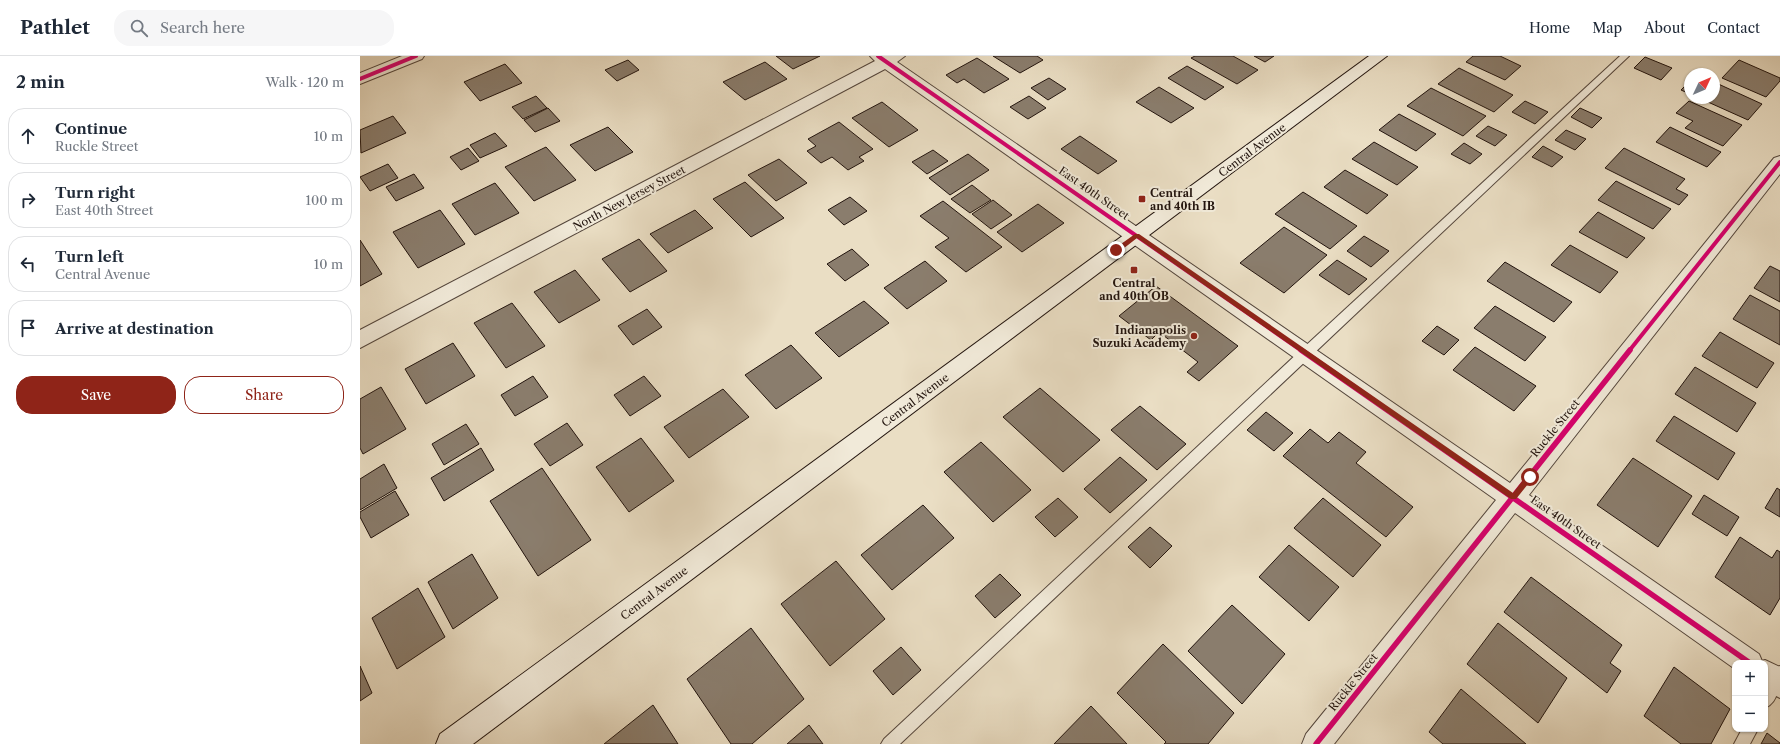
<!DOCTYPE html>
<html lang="en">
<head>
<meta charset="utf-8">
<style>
	:root { --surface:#fff; --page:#f6f6f7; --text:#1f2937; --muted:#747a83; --line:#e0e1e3; --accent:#8f2418 }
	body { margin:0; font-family:"Libre Caslon Text",serif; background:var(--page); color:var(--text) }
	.controls { position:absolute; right:12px; bottom:12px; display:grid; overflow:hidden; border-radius:8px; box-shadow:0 1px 3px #0004 }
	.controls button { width:36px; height:36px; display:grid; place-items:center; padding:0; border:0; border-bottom:1px solid var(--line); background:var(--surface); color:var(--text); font:20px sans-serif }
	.compass { position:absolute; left:1324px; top:12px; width:36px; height:36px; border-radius:50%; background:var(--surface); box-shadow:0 1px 3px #0004; rotate:46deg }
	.stop { position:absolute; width:12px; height:12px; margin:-9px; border:3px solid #8f2418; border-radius:50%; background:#fff }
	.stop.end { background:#8f2418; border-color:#fff; box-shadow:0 1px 4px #0008 }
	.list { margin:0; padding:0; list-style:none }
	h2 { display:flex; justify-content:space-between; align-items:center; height:52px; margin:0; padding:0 16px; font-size:17px }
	h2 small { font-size:13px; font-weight:400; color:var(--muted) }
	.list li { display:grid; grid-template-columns:26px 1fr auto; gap:12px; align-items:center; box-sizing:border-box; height:56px; margin:0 8px 8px; padding:0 8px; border:1px solid var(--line); border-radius:16px }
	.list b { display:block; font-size:15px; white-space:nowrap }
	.list p { margin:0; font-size:13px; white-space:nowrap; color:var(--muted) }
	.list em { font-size:13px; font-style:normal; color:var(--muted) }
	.actions { display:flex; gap:8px; padding:12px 16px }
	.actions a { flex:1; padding:9px 0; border:1px solid var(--accent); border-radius:16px; text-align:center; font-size:14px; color:var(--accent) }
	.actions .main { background:var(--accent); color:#fff }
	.icon { flex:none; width:22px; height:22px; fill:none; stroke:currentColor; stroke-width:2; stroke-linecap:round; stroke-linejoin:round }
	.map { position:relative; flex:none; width:1420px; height:688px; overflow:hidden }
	header { display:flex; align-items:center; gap:24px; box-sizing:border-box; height:56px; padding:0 20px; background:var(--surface); border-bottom:1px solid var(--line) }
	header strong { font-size:19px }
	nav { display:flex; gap:22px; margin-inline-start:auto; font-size:14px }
	.search { width:280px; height:36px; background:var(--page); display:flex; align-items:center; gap:10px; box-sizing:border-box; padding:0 14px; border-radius:16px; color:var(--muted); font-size:15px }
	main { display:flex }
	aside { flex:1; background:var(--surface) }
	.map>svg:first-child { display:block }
	.building { fill:#8a7d6d; stroke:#22140e }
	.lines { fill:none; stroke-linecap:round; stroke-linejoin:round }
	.service-casing { stroke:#54463c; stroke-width:2 }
	.minor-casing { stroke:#54463c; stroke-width:2 }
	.secondary-casing { stroke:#22140e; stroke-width:2 }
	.service { fill:#f1ead9; fill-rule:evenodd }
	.minor { fill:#f1ead9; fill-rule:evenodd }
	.secondary { fill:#f1ead9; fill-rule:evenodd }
	.cycleway-far1-casing { stroke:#f1ead9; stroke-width:6 }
	.cycleway-casing { stroke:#f1ead9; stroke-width:8 }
	.cycleway-far1 { stroke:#d6006c; stroke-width:4 }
	.cycleway { stroke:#d6006c; stroke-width:5.5 }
	.route { fill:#8f2418 }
	.poi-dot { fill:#8f2418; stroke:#f1ead9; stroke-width:1.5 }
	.labels { text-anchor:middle; stroke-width:4; stroke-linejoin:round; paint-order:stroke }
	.street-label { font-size:11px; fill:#22140e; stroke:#f1ead9 }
	.poi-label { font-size:11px; font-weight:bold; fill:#22140e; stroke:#f1ead9; text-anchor:start }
</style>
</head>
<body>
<header>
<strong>Pathlet</strong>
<div class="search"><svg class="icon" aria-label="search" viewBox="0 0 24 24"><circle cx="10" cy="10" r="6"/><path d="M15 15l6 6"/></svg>Search here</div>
<nav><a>Home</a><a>Map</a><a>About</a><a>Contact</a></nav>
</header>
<main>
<aside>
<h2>2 min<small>Walk · 120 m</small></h2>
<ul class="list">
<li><svg class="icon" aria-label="ahead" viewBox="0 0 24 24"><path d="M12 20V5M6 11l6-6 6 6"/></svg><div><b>Continue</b><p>Ruckle Street</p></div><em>10 m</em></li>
<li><svg class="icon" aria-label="right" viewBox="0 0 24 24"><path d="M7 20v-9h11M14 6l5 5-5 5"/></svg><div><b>Turn right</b><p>East 40th Street</p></div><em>100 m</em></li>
<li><svg class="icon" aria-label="left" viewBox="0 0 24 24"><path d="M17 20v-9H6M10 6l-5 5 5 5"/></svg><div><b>Turn left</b><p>Central Avenue</p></div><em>10 m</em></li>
<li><svg class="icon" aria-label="arrive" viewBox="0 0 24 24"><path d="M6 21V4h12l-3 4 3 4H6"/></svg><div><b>Arrive at destination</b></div></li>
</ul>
<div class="actions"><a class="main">Save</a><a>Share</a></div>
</aside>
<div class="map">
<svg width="1420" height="688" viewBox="0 0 1420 688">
	<rect width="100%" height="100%" fill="#eadec4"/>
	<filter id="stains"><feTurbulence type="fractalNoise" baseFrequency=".005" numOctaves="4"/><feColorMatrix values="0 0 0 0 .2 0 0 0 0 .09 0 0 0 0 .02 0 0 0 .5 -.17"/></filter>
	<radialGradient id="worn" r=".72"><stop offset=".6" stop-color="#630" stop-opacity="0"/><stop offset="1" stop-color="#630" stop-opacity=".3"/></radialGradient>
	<!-- building -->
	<g class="building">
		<polygon points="416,0 460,0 433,13"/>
		<polygon points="633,0 677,0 683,4 660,17"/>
		<polygon points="835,0 873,0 898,14 877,28 831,2"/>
		<polygon points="894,0 914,0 905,6"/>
		<polygon points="1113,0 1140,0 1161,10 1145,24 1106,6"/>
		<polygon points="1285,1 1312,12 1301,24 1274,12"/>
		<polygon points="617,2 649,23 624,37 604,23 597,27 586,19"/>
		<polygon points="268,4 279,14 257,25 245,14"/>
		<polygon points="1379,4 1420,22 1420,25 1406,41 1362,22"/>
		<polygon points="405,6 427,23 385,44 363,26"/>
		<polygon points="145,8 162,27 120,45 104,26"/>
		<polygon points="827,10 864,31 845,44 808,22"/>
		<polygon points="1099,12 1153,39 1134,56 1078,28"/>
		<polygon points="689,22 706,33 688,44 671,32"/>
		<polygon points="1330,25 1330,38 1321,34"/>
		<polygon points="1354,26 1402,48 1388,64 1339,42 1354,42"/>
		<polygon points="799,31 834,52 811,67 776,46"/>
		<polygon points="1071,32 1126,60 1103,80 1047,50"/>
		<polygon points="176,40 187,52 163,63 152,51"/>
		<polygon points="669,40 686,52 668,63 650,51"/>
		<polygon points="1165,45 1188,56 1175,68 1152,56"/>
		<polygon points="1329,45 1382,69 1363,90 1325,72 1333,65 1316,57"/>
		<polygon points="522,46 558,74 529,91 492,62"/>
		<polygon points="188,52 200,65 175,76 164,64"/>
		<polygon points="1220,52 1242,62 1232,72 1211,61"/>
		<polygon points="1039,58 1076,78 1056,95 1019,74"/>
		<polygon points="33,60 46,77 1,97 0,74"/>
		<polygon points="479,66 513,93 499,101 504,105 488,114 472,101 461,107 447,95 456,90 448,83"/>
		<polygon points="1128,70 1147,79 1135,90 1116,80"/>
		<polygon points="248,71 273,96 235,115 210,89"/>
		<polygon points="1310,71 1361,96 1347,111 1296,86"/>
		<polygon points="1206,74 1226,83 1215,94 1195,84"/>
		<polygon points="135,77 147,90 120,102 110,89"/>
		<polygon points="720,80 757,105 738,118 701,93"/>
		<polygon points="1014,86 1058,111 1037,129 992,103"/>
		<polygon points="1104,87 1122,98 1110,108 1091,98"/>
		<polygon points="1183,90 1203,101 1192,111 1172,101"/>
		<polygon points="186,91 216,124 174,145 145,111"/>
		<polygon points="108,92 119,105 101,114 90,101"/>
		<polygon points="1264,92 1325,123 1316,133 1328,139 1319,149 1245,112"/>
		<polygon points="573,94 588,105 567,118 552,106"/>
		<polygon points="608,98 629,114 590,139 569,122"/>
		<polygon points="419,103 447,127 416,145 388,119"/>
		<polygon points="28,108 38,122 10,135 0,121"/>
		<polygon points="985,114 1028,139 1007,158 964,131"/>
		<polygon points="54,118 64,132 36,145 26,131"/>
		<polygon points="1256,125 1311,153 1293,173 1238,144"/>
		<polygon points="385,126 424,162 391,181 353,143"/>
		<polygon points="135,127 159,157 115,179 92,148"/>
		<polygon points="612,129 631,144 610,157 591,143"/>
		<polygon points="943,136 997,170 970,193 915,158"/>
		<polygon points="490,141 507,155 484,169 468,154"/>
		<polygon points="633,144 652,159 631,173 612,158"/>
		<polygon points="583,145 642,191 606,216 575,191 589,182 560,160"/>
		<polygon points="678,148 704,167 662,196 637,176"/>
		<polygon points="80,154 105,188 58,212 33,176"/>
		<polygon points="335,154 353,172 308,197 290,178"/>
		<polygon points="1238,156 1285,182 1267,202 1219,176"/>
		<polygon points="924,171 967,199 924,237 880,207"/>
		<polygon points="1004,180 1029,195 1011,211 987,195"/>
		<polygon points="279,183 307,215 270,236 242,203"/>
		<polygon points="0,184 22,218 0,230"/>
		<polygon points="1210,189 1258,216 1240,237 1191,209"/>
		<polygon points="492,193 509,209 485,225 467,208"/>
		<polygon points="977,204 1007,223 989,239 959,219"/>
		<polygon points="565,205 587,225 547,253 524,232"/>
		<polygon points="1145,206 1212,246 1194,266 1127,225"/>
		<polygon points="1410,210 1420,215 1420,246 1394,232"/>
		<polygon points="215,214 240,244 199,267 174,236"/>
		<polygon points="796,230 878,290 839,325 827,316 838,306 799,276 791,284 759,260"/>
		<polygon points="1390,239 1420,255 1420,289 1373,263"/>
		<polygon points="504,245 529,267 479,301 455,277"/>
		<polygon points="152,247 185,290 146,312 114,267"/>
		<polygon points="1135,250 1186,281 1165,305 1114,272"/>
		<polygon points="287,253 302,271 273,289 258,270"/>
		<polygon points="1077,270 1099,284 1084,299 1062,285"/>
		<polygon points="1360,276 1414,307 1397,332 1342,300"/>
		<polygon points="93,287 115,320 66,348 45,313"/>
		<polygon points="431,289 462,322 416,353 385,319"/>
		<polygon points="1115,291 1176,330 1154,355 1093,314"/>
		<polygon points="1335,311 1396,347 1377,376 1315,338"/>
		<polygon points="173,320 188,341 155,360 141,339"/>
		<polygon points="284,320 301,340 270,360 254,339"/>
		<polygon points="21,331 46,373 3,398 0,392 0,343"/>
		<polygon points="680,332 740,384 703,416 643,361"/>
		<polygon points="363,333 389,361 329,402 304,371"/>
		<polygon points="780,350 826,388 797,414 751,374"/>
		<polygon points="906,356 933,377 914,395 887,374"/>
		<polygon points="1314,360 1375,397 1358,424 1296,385"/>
		<polygon points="207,367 223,389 190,410 174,388"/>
		<polygon points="106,368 119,388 84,409 72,388"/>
		<polygon points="950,373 968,387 979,376 1006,396 996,407 1053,451 1026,481 923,400"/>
		<polygon points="281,382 314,425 269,456 236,411"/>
		<polygon points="621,386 671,434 633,466 584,416"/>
		<polygon points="121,392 134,414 84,445 71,422"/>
		<polygon points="760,401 787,424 750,457 724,433"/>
		<polygon points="1273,402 1332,440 1298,491 1237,449"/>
		<polygon points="24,408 37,432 0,454 0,423"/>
		<polygon points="182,412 231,484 178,520 130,445"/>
		<polygon points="1417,432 1420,434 1420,461 1405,452"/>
		<polygon points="35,435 49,459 11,482 0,461 0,456"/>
		<polygon points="1344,439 1379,461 1367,480 1332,458"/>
		<polygon points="698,442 718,461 695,481 675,461"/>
		<polygon points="963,442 1021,489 993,521 934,472"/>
		<polygon points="563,449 594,482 532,534 501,499"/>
		<polygon points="790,471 812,490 790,512 768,491"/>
		<polygon points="1380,481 1412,502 1417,494 1420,496 1420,542 1410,559 1355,521"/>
		<polygon points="929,489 979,531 949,565 899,521"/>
		<polygon points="112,498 138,542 93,573 68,526"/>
		<polygon points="476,505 525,563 470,610 421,548"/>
		<polygon points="640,518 661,539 635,562 615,540"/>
		<polygon points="1171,521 1262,589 1250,607 1261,615 1247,637 1144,556"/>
		<polygon points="58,532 85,581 37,613 12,562"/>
		<polygon points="872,549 925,598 882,648 828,595"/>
		<polygon points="1138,567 1207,622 1178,667 1107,608"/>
		<polygon points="391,572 444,643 392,688 371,688 327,623"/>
		<polygon points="803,588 874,657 848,688 804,688 806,686 757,637"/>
		<polygon points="541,591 561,614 533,639 513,615"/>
		<polygon points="0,610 12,637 0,645"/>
		<polygon points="1314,611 1370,653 1351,688 1321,688 1284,660"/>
		<polygon points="1101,633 1166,688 1083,688 1069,676"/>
		<polygon points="293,649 318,688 244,688"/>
		<polygon points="731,650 767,688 694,688"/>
		<polygon points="449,669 463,688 427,688"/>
		<polygon points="1407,677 1420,687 1420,688 1401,688"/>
	</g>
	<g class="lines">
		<!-- service casing -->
		<g class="service-casing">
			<g id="service">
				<polygon points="1260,0 1269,0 540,688 521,688 524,683 941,294"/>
				<path d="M 1420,610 C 1420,624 1420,646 1405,652 C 1405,638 1404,616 1420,610 Z"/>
				<polygon points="1382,673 1398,673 1390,688 1374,688"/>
			</g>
		</g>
		<!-- minor casing -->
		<g class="minor-casing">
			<g id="minor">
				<polygon points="42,0 64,0 62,3 0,28 0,17"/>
				<polygon points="510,0 545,0 537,6 1150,427 1414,102 1420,100 1420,118 1169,439 1399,598 1402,605 1405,604 1420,611 1420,642 1405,634 1405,607 1375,607 1375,613 1155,457 974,688 942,688 946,678 1136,444 525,13 0,292 0,274 515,5"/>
			</g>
		</g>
		<!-- secondary casing -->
		<g class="secondary-casing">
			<polygon id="secondary" points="1009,0 1027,0 113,688 76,688 80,678"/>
		</g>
		<!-- service -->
		<use href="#service" class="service"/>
		<!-- minor -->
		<use href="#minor" class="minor"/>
		<!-- secondary -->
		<use href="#secondary" class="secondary"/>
		<!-- cycleway-far1 casing -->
		<g class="cycleway-far1-casing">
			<g id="cycleway-far1">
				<polyline points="518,0 942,295"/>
				<polyline points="0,23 56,0"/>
				<polyline points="1269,295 1420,106"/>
			</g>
		</g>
		<!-- cycleway casing -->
		<g class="cycleway-casing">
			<g id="cycleway">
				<polyline points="941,294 1390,607"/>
				<polyline points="956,688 1270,294"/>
			</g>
		</g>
		<!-- cycleway-far1 -->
		<use href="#cycleway-far1" class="cycleway-far1"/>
		<!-- cycleway -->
		<use href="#cycleway" class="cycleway"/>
	</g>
	<!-- route -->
	<polygon class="route" points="775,178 779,178 1153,437 1167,419 1172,419 1172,423 1156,443 1151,443 777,182 759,196 754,196 754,193"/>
	<!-- markers -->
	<g class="poi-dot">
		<rect x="778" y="139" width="8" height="8" rx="2"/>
		<rect x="770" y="210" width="8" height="8" rx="2"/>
		<circle cx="834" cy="280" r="4"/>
	</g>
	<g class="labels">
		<!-- street labels -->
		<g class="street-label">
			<text transform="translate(892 94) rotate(-37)" y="4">Central Avenue</text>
			<text transform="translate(734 137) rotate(35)" y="4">East 40th Street</text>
			<text transform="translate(269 142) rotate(-28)" y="4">North New Jersey Street</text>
			<text transform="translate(555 344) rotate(-37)" y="4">Central Avenue</text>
			<text transform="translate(1195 372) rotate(-51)" y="4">Ruckle Street</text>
			<text transform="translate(1206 466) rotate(35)" y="4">East 40th Street</text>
			<text transform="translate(294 537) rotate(-37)" y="4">Central Avenue</text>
			<text transform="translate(993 626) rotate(-51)" y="4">Ruckle Street</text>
		</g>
		<!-- poi labels -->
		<g class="poi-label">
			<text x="790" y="141">Central<tspan x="790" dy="13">and 40th IB</tspan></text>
			<text x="774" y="231" text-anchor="middle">Central<tspan x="774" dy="13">and 40th OB</tspan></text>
			<text x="826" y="278" text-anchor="end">Indianapolis<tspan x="826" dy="13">Suzuki Academy</tspan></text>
		</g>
	</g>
	<rect width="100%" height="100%" filter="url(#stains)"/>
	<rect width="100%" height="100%" fill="url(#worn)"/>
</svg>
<div class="controls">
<button>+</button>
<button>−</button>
</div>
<svg class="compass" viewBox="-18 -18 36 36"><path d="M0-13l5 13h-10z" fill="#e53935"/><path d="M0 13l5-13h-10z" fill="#747a83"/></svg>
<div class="stop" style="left:1170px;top:421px"></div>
<div class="stop end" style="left:756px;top:194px"></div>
</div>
</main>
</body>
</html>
